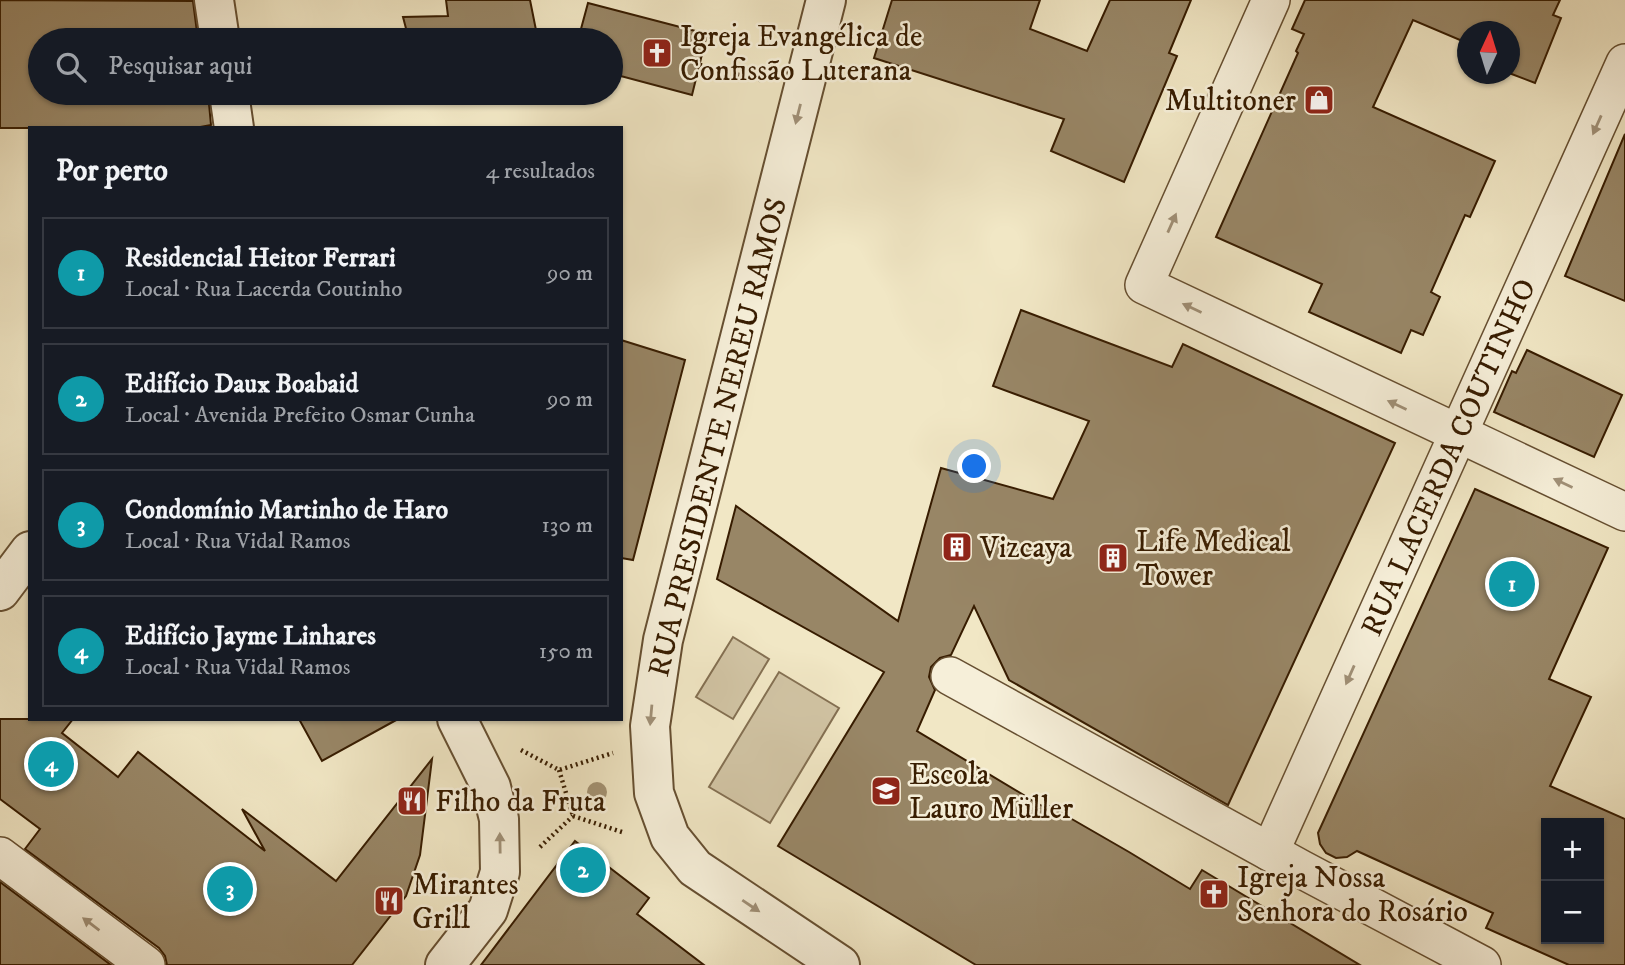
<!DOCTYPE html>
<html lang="pt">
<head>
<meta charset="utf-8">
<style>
	:root { --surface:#171b24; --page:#20242c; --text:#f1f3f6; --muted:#9ea1a6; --line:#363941; --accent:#c59692 }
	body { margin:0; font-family:"IM FELL DW Pica",serif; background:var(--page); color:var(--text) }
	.controls { position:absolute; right:21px; bottom:21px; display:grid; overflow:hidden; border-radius:0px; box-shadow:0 2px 5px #0004 }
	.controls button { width:63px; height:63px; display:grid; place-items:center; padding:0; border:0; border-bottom:2px solid var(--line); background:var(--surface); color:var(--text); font:35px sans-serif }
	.compass { position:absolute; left:1457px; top:21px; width:63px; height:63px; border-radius:50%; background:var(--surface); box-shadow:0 2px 5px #0004; rotate:4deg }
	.you { position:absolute; left:975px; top:467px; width:24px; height:24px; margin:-18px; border:5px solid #fff; border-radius:50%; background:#1a73e8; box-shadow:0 0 0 10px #1a73e833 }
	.badge { display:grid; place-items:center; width:46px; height:46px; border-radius:50%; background:var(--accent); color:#fff; font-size:23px; font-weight:700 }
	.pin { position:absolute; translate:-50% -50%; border:4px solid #fff; box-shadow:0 2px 7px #0006 }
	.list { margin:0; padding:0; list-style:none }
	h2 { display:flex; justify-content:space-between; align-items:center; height:91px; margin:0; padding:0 28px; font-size:30px }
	h2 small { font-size:23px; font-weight:400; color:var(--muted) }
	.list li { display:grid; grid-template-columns:46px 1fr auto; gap:21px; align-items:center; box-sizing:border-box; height:112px; margin:0 14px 14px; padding:0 14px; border:2px solid var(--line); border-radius:0px }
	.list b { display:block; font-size:26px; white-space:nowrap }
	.list p { margin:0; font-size:23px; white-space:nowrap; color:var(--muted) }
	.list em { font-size:23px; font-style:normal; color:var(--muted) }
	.icon { flex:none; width:38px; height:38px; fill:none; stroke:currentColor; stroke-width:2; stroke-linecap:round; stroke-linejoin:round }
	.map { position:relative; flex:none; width:1625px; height:965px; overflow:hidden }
	.search { position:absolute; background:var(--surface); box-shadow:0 2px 5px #0004; left:28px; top:28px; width:595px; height:77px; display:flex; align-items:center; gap:18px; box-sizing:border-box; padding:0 24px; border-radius:38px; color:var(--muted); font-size:26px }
	.panel { position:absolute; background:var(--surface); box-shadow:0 2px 5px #0004; left:28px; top:126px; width:595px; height:595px; border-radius:0px }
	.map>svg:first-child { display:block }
	.green { fill:#d1c4a4; stroke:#847052; stroke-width:2 }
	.building { fill:#988666; stroke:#371c00; stroke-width:2; fill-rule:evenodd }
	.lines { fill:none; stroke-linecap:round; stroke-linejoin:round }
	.minor-casing { stroke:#664f31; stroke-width:40 }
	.tertiary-casing { stroke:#664f31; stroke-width:42 }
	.path { stroke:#371c00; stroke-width:4.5; stroke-dasharray:2 3.5; stroke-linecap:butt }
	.minor { stroke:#f6efd9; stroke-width:37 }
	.tertiary { stroke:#f6efd9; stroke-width:38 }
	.tree { fill:#a49374 }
	.oneway { fill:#a09077 }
	.labels { text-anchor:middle; stroke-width:5; stroke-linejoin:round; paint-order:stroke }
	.poi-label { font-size:30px; fill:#371c00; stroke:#f6efd9; text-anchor:start }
	.street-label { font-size:30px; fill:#371c00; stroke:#f6efd9 }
</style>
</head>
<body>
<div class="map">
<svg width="1625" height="965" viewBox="0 0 1625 965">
	<rect width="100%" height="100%" fill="#f1e7c5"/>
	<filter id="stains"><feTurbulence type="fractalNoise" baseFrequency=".00286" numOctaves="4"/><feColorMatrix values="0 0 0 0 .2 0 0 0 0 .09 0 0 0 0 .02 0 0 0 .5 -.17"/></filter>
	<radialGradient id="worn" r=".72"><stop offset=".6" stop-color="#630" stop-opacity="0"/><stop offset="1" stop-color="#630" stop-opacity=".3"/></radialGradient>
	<!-- green -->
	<g class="green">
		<polygon points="733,637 769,659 733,719 696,697"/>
		<polygon points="779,672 839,708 770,823 709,787"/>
	</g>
	<!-- building -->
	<g class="building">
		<polygon points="0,0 193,1 198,40 40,40 40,93 208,93 211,125 195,128 0,128"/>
		<polygon points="446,0 530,0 538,40 409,40 403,17 448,16"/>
		<polygon points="892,0 1040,0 1030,29 1087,51 1110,0 1191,0 1169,53 1177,56 1124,182 1051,151 1064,119 874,58"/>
		<polygon points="1305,0 1560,0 1553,15 1561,18 1535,83 1509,73 1509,32 1467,32 1467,43 1413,20 1373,107 1495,161 1470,217 1465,215 1431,292 1440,297 1423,335 1411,330 1401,353 1309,312 1322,284 1216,237 1298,53 1296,51 1304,34 1292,29"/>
		<polygon points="588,3 707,34 692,95 617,75 611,76 611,40 578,40"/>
		<polygon points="422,93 502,93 424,104"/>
		<polygon points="1625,134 1625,301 1565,276"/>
		<polygon points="1021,310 1172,367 1183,344 1395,443 1228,805 1009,680 974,606 951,655 940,658 931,667 929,677 935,690 917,731 1042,806 1044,803 1129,852 1190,889 1202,870 1360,965 976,965 778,846 884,672 717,579 736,506 898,621 941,468 1053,499 1089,421 993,386"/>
		<polygon points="621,340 685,360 633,560 621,558"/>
		<polygon points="1527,350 1622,395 1594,457 1494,412 1512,371 1516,373"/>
		<path d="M 1475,489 L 1608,548 L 1549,679 L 1591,697 L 1550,786 L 1625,819 L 1625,965 L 1569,965 L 1486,928 L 1493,913 L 1357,851 L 1347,857 L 1336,858 L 1326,853 L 1320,844 L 1318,833 ZM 1546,823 L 1599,823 L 1599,939 L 1546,939 Z"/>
		<polygon points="0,719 73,719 62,733 118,777 138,752 265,851 242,809 336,881 432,759 420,855 406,896 352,965 167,965 165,956 159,948 25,849 40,829 0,799"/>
		<polygon points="299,719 398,719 322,761"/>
		<polygon points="575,841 649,898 637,914 704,965 481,965"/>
		<polygon points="0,882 111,965 0,965"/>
	</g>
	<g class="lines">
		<!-- minor casing -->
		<g class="minor-casing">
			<g id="minor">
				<polyline points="1271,0 1144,285 1625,512"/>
				<polyline points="950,676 1301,869 1482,965"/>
				<polyline points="1270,852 1625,63"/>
				<polyline points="0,856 146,965"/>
			</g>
		</g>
		<!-- tertiary casing -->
		<g class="tertiary-casing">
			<g id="tertiary">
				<polyline points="214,0 220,40"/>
				<polyline points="826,0 663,640 650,726 654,793 670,837 695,868 840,965"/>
				<polyline points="229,93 234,128"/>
				<polyline points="0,591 30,551"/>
				<polyline points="445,965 488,910 500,872 499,819 491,787 457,719"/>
			</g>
		</g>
		<!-- path -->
		<g class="path">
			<polyline points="700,65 764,81"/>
			<polyline points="521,750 559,770 613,753"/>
			<polyline points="559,770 573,816"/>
			<polyline points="573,816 625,833"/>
			<polyline points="540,847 573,816"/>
		</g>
		<!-- minor -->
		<use href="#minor" class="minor"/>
		<!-- tertiary -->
		<use href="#tertiary" class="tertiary"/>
	</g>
	<!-- trees -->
	<circle class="tree" cx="597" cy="792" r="10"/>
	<!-- one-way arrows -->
	<defs><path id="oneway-solid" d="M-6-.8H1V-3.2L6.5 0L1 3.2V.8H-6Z" transform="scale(1.75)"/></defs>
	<g class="oneway">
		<use href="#oneway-solid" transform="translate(798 114) rotate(104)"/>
		<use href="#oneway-solid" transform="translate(1597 125) rotate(114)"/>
		<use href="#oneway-solid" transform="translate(1172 223) rotate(-66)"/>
		<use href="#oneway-solid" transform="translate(1192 308) rotate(-155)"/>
		<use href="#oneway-solid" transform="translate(1397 405) rotate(-155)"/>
		<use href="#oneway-solid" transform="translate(1563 483) rotate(-155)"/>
		<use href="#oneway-solid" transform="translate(1350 675) rotate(114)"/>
		<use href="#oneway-solid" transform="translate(651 715) rotate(95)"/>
		<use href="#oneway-solid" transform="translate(500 843) rotate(-91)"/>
		<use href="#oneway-solid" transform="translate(751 906) rotate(34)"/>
		<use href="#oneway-solid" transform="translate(91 924) rotate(-143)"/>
	</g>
	<!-- icons -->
	<defs>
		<g id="church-square" transform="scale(1.575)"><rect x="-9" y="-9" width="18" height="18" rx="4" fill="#8f2418" stroke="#f6efd9"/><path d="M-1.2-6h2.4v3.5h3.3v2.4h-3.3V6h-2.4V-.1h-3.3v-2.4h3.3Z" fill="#fff"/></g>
		<g id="shop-square" transform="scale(1.575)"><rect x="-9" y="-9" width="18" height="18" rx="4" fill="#8f2418" stroke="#f6efd9"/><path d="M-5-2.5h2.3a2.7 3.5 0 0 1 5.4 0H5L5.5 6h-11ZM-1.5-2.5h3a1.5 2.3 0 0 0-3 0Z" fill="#fff"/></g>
		<g id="building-square" transform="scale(1.575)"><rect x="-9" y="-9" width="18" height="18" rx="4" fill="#8f2418" stroke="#f6efd9"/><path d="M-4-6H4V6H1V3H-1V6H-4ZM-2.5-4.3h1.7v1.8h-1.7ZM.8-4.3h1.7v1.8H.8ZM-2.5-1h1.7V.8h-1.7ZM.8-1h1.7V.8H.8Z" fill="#fff"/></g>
		<g id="school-square" transform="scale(1.575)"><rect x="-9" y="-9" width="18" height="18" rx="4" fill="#8f2418" stroke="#f6efd9"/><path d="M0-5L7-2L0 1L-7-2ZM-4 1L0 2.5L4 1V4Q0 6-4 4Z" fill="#fff"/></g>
		<g id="restaurant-square" transform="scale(1.575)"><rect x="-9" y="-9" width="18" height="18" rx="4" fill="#8f2418" stroke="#f6efd9"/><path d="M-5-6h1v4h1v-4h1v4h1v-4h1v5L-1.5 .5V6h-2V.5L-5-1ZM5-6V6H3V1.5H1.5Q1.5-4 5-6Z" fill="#fff"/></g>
	</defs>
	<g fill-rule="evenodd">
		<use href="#church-square" x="657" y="53"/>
		<use href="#shop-square" x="1319" y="100"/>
		<use href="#building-square" x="957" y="547"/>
		<use href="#building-square" x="1113" y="558"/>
		<use href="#school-square" x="886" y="791"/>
		<use href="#restaurant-square" x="412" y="801"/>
		<use href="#church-square" x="1214" y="894"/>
		<use href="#restaurant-square" x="389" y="901"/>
	</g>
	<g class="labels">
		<!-- poi labels -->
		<g class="poi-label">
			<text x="680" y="46">Igreja Evangélica de<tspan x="680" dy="34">Confissão Luterana</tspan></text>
			<text x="1296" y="110" text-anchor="end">Multitoner</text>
			<text x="1136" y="551">Life Medical<tspan x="1136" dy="34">Tower</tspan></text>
			<text x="980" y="557">Vizcaya</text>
			<text x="909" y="784">Escola<tspan x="909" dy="34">Lauro Müller</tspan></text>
			<text x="435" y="811">Filho da Fruta</text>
			<text x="1237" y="887">Igreja Nossa<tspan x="1237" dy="34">Senhora do Rosário</tspan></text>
			<text x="412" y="894">Mirantes<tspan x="412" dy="34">Grill</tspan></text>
		</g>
		<!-- street labels -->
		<g class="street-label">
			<text transform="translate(717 437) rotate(-76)" y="10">RUA PRESIDENTE NEREU RAMOS</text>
			<text transform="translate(1448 457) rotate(-66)" y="10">RUA LACERDA COUTINHO</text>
		</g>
	</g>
	<rect width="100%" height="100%" filter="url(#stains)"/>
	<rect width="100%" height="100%" fill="url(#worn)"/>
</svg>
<div class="controls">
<button>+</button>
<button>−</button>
</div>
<svg class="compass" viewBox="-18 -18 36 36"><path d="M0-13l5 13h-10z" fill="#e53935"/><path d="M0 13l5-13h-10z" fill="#9ea1a6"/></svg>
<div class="you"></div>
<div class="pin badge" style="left:1512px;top:584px;background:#0f9aa8">1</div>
<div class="pin badge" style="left:583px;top:870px;background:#0f9aa8">2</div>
<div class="pin badge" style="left:230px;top:889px;background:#0f9aa8">3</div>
<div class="pin badge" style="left:51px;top:764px;background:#0f9aa8">4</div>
<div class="search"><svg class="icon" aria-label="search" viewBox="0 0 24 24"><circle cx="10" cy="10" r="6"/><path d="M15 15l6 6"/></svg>Pesquisar aqui</div>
<section class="panel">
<h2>Por perto<small>4 resultados</small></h2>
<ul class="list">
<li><span class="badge" style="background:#0f9aa8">1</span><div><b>Residencial Heitor Ferrari</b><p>Local · Rua Lacerda Coutinho</p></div><em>90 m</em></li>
<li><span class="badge" style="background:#0f9aa8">2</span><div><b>Edifício Daux Boabaid</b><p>Local · Avenida Prefeito Osmar Cunha</p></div><em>90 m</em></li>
<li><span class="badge" style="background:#0f9aa8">3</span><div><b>Condomínio Martinho de Haro</b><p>Local · Rua Vidal Ramos</p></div><em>130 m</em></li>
<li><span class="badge" style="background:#0f9aa8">4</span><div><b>Edifício Jayme Linhares</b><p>Local · Rua Vidal Ramos</p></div><em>150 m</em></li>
</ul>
</section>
</div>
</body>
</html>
